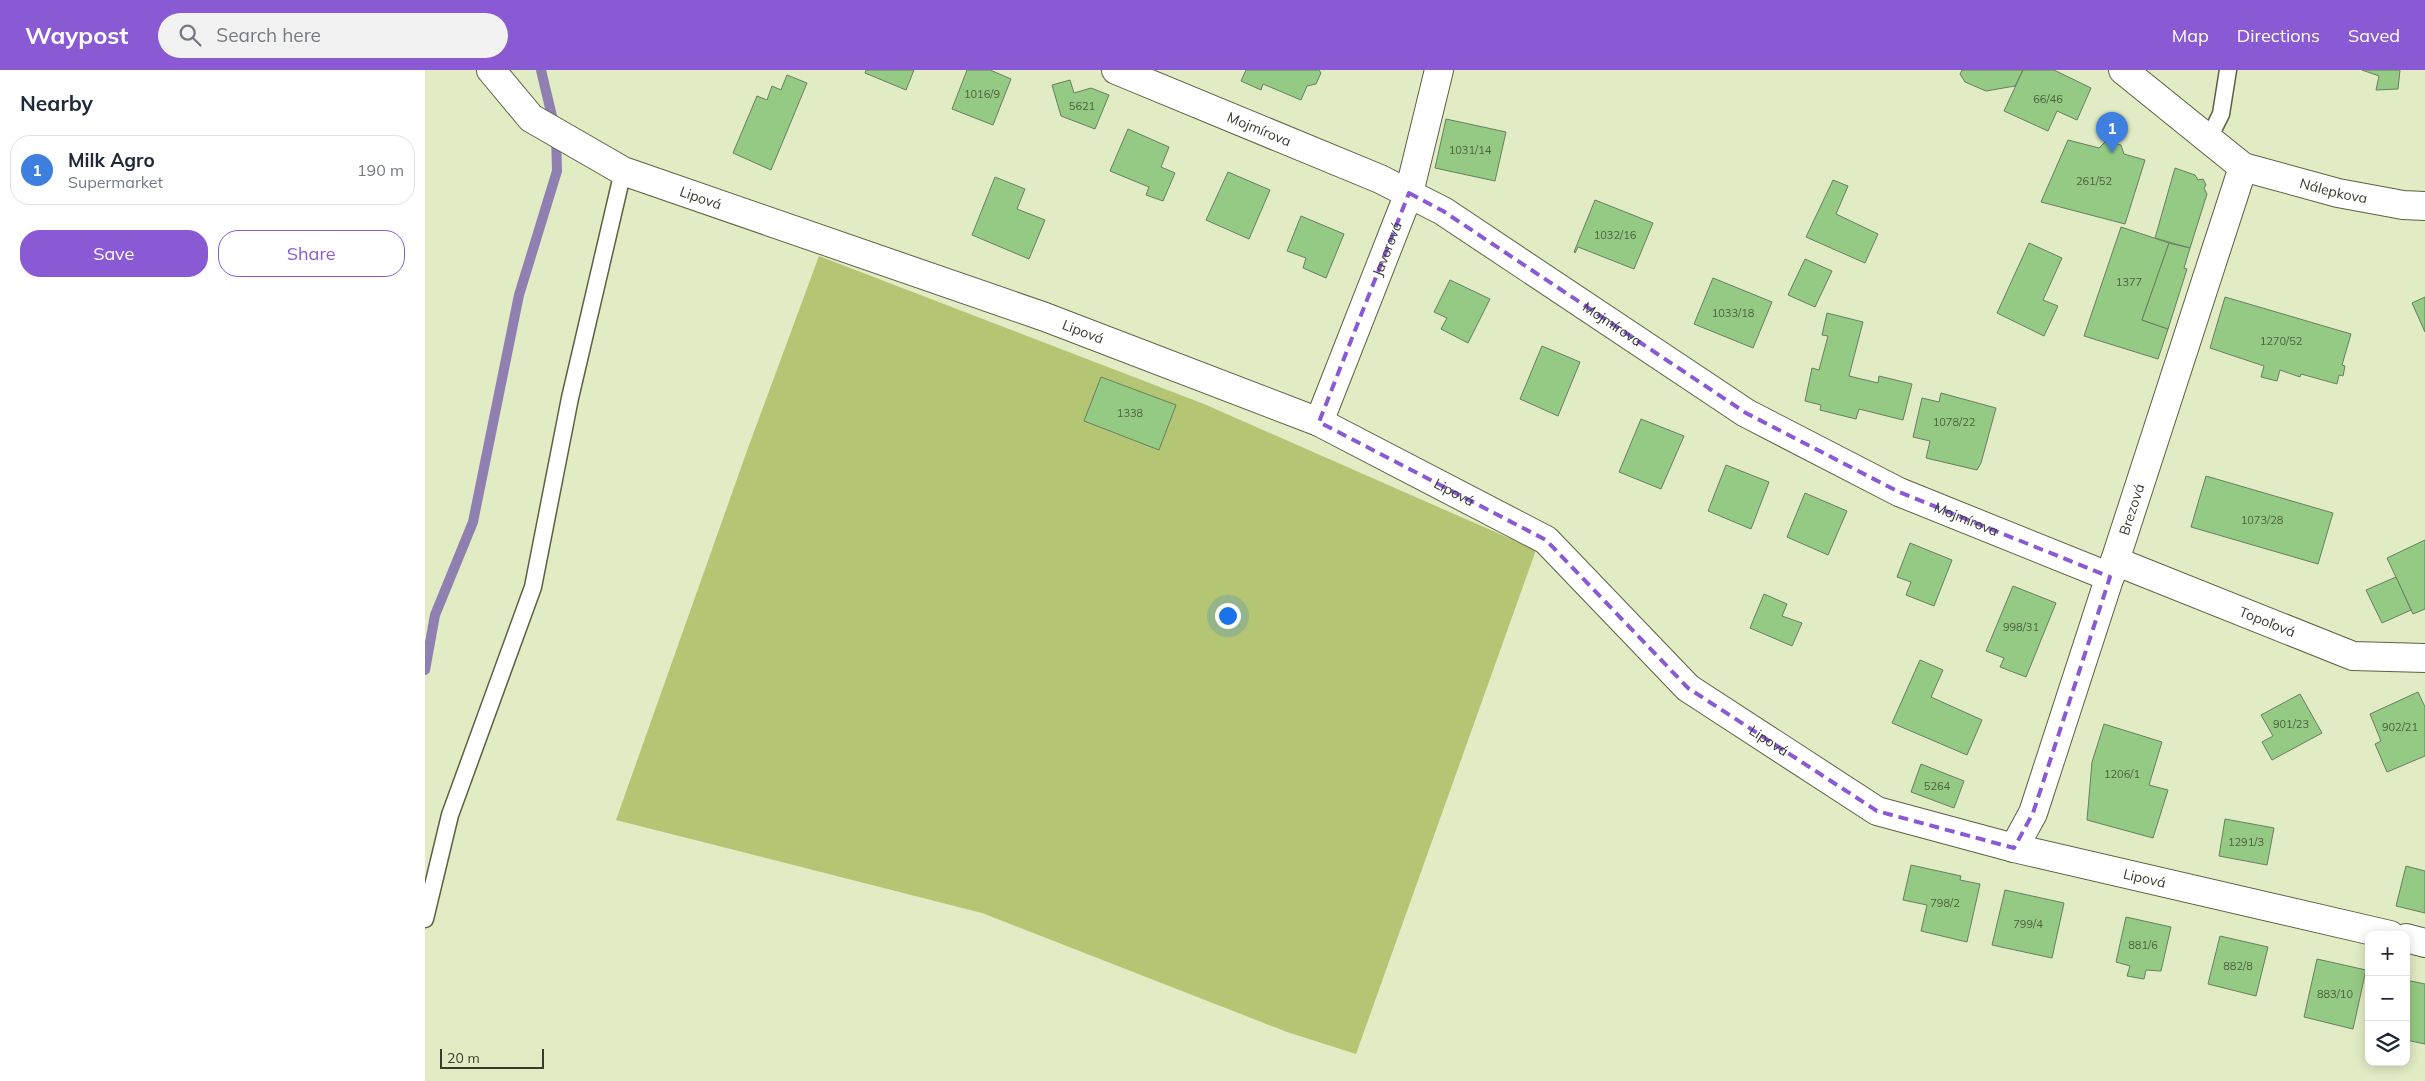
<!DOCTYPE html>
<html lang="en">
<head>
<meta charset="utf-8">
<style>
	:root { --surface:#fff; --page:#f2f2f3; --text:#1f2937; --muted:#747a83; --line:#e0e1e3; --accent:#895ad4 }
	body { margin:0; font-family:Mulish,sans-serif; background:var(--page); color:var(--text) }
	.controls { position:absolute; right:15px; bottom:15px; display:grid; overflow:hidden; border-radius:10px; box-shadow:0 2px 12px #0003 }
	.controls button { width:45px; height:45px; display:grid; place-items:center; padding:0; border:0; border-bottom:1px solid var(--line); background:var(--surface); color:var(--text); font:25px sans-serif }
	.scale { position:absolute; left:15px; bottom:12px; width:104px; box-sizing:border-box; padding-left:5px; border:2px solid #393c2d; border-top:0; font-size:14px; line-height:18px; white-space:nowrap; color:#393c2d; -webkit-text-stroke:4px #e1ebc4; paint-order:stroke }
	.you { position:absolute; left:802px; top:545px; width:18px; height:18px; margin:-12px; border:4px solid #fff; border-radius:50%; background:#1a73e8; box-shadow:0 0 0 8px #1a73e833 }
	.badge { display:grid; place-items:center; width:32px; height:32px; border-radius:50%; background:var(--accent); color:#fff; font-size:16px; font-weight:700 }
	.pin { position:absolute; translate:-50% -41px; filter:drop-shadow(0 1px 2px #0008) }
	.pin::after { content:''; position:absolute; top:26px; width:18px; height:15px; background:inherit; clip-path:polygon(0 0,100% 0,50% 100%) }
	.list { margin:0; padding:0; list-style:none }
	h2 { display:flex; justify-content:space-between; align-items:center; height:65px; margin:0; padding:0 20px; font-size:21px }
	h2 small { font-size:16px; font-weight:400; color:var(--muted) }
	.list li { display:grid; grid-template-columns:32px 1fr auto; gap:15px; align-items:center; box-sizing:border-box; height:70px; margin:0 10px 10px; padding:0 10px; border:1px solid var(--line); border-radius:20px }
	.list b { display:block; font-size:19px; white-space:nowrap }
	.list p { margin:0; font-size:16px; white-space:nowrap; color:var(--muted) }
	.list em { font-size:16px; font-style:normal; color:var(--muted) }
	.actions { display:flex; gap:10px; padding:15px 20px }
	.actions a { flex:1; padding:11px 0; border:1px solid var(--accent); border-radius:20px; text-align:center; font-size:18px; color:var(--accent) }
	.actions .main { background:var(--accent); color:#fff }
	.icon { flex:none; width:28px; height:28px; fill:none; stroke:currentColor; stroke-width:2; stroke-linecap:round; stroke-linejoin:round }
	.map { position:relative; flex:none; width:2000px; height:1011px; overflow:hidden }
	header { display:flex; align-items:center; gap:30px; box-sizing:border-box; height:70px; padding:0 25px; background:var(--accent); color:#fff }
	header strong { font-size:24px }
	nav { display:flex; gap:28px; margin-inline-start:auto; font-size:18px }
	.search { width:350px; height:45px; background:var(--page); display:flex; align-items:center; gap:12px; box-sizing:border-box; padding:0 18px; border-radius:28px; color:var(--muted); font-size:19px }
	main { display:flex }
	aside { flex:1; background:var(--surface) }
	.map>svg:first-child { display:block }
	.green { fill:#b4c574 }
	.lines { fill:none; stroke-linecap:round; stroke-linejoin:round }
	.stream { stroke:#9080b2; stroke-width:10 }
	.building { fill:#94ca83; stroke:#687f61 }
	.lane-casing { stroke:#5b6241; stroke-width:19 }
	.street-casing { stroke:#5b6241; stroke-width:30 }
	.lane { stroke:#fff; stroke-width:16 }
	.street { stroke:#fff; stroke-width:28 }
	.marked { fill:none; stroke:#895ad4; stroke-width:4; stroke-dasharray:10 6; stroke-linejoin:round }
	.labels { text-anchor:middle; stroke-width:4; stroke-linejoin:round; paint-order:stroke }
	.number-label { font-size:11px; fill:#506042 }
	.street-label { font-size:14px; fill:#393c2d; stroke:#e1ebc4 }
</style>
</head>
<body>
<header>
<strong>Waypost</strong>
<div class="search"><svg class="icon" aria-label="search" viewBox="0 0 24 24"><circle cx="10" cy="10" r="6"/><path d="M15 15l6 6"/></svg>Search here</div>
<nav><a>Map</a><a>Directions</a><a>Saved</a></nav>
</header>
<main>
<aside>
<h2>Nearby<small></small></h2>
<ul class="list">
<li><span class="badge" style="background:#3f7fe0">1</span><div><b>Milk Agro</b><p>Supermarket</p></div><em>190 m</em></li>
</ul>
<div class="actions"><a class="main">Save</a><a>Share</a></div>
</aside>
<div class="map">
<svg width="2000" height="1011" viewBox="0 0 2000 1011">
	<rect width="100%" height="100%" fill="#e1ebc4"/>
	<!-- green -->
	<polygon class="green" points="394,186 779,334 1111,480 931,984 862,962 557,843 191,750 323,378"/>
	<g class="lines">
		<!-- stream -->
		<polyline class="stream" points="0,600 10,545 48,452 94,225 132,101 131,63 116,0"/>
	</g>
	<!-- building -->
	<g class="building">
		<polygon points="441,0 489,0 481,20 440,3"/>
		<polygon points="542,0 565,0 586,9 568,55 527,39"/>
		<polygon points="821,0 894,0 896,3 891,14 882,16 876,30 838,14 836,20 816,11"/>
		<polygon points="1537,0 1598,0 1590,16 1561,21 1540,12 1535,4"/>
		<polygon points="1598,0 1629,0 1666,18 1652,50 1632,41 1623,61 1579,41"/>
		<polygon points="1937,0 1975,0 1973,19 1951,20 1954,6"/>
		<polygon points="362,5 382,13 346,100 308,83 332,26 342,30 347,16 356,20"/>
		<polygon points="645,10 649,23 666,18 684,25 670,59 636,46 627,15"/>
		<polygon points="1021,49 1081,62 1070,111 1010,98"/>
		<polygon points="703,59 744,77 736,97 750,103 738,131 721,125 724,117 685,101"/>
		<polygon points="1643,70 1674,78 1681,71 1696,75 1699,84 1720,90 1700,154 1616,132"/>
		<polygon points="1750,98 1770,105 1773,110 1778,109 1781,115 1779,118 1782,124 1765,178 1730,168"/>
		<polygon points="803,102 845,120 824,169 781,150"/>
		<polygon points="570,107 600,119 592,139 620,150 604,189 547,165"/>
		<polygon points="1408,110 1423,116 1411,144 1453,164 1440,193 1381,167"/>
		<polygon points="1170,130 1228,153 1209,199 1153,177 1150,183 1149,182"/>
		<polygon points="876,146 919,164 901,208 878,198 881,188 862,181"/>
		<polygon points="1696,157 1744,173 1717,250 1743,259 1733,289 1659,266"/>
		<polygon points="1604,173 1637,188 1618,230 1633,236 1619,266 1572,243"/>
		<polygon points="1744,173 1765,178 1759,198 1762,199 1743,259 1717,250"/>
		<polygon points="1380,189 1407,201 1390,237 1363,225"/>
		<polygon points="1288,208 1347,232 1328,278 1269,254"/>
		<polygon points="1025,210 1065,229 1043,273 1016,259 1022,248 1009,242"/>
		<polygon points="1800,227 1926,264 1917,295 1920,296 1918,306 1914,305 1912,314 1876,304 1875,307 1855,300 1852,311 1836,307 1839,296 1785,278"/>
		<polygon points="2000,227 2000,262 1987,233"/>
		<polygon points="1402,243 1438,252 1424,306 1453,313 1454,306 1487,314 1478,350 1434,339 1431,349 1395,340 1396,335 1380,331 1387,298 1394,300 1403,266 1397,265"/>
		<polygon points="1117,276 1155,292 1133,346 1095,329"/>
		<polygon points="676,307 751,335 734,380 659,351"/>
		<polygon points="1516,323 1571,338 1556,393 1552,400 1501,388 1505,371 1488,367 1497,328 1514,332"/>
		<polygon points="1216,349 1259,366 1236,419 1194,402"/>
		<polygon points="1301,395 1344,412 1326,459 1283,441"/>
		<polygon points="1781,406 1908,443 1893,494 1766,457"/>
		<polygon points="1380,423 1422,441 1403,485 1362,467"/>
		<polygon points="2000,470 2000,539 1988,544 1962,488"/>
		<polygon points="1485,473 1527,490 1509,536 1481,525 1486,512 1472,507"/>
		<polygon points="1971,507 1986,540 1957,553 1941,520"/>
		<polygon points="1588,516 1631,533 1601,607 1575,597 1579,588 1561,581"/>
		<polygon points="1339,524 1362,534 1357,546 1377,553 1367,576 1325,558"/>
		<polygon points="1495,590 1518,600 1506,627 1557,650 1542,685 1467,653"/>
		<polygon points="1993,622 2000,637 2000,686 1962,702 1950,674 1956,671 1945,644"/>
		<polygon points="1875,624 1897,663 1847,690 1837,672 1848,666 1836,645"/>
		<polygon points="1679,654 1737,672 1724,715 1743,720 1728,768 1662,750 1667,692"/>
		<polygon points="1496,694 1539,711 1529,738 1486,722"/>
		<polygon points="1800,749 1849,758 1842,795 1794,786"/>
		<polygon points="1486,795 1536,806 1535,810 1555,814 1542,872 1496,861 1502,835 1478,830"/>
		<polygon points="1981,796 2000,801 2000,843 1971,836"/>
		<polygon points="1580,820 1639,833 1627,888 1567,875"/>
		<polygon points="1701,847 1746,857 1736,901 1721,900 1719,909 1702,906 1705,896 1691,892"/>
		<polygon points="1795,866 1843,877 1831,926 1783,914"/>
		<polygon points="1892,889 1941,900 1928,959 1879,947"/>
		<polygon points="1981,910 2000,914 2000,974 1981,970"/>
	</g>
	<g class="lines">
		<!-- lane casing -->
		<g class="lane-casing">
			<g id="lane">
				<polyline points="1783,70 1796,44 1803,0"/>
				<polyline points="0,849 25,745 108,517 145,328 198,101"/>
			</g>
		</g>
		<!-- street casing -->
		<g class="street-casing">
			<g id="street">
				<path id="s1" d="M 66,0 L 106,48 L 198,101 L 620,247 L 894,352 L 1121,470 L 1263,618 L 1452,741 L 1589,778 L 1965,865"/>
				<path id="s2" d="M 691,0 L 955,109 L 1018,141 L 1321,343 L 1474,422 L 1685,507"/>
				<path id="s3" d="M 1698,0 L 1818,97 L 1913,123 L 1978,135 L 2000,136"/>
				<path id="s4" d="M 894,352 L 984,123 L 1014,0"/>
				<path id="s5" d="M 1690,491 L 1928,586 L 2000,588"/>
				<path id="s6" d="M 1589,778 L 1608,743 L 1818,97"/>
				<polyline points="1981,868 2000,873"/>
			</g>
		</g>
		<!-- lane -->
		<use href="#lane" class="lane"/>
		<!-- street -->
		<use href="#street" class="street"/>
	</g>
	<!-- marked area -->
	<path class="marked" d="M 984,123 L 1018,141 L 1321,343 L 1474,422 L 1685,507 L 1608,743 L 1589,778 L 1452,741 L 1263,618 L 1121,470 L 894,352 Z"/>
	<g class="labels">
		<!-- number labels -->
		<g class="number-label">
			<text x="557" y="28">1016/9</text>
			<text x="1623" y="33">66/46</text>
			<text x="657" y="40">5621</text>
			<text x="1045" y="84">1031/14</text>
			<text x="1669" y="115">261/52</text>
			<text x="1190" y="169">1032/16</text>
			<text x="1704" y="216">1377</text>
			<text x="1308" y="247">1033/18</text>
			<text x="1856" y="275">1270/52</text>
			<text x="705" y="347">1338</text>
			<text x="1529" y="356">1078/22</text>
			<text x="1837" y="454">1073/28</text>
			<text x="1596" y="561">998/31</text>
			<text x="1866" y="658">901/23</text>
			<text x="1975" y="661">902/21</text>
			<text x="1697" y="708">1206/1</text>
			<text x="1512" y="720">5264</text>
			<text x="1821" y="776">1291/3</text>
			<text x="1520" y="837">798/2</text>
			<text x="1603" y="858">799/4</text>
			<text x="1718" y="879">881/6</text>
			<text x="1813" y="900">882/8</text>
			<text x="1910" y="928">883/10</text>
		</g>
		<!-- street labels -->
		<g class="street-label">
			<text dy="5" stroke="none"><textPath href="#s2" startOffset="155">Mojmírova</textPath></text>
			<text dy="5" stroke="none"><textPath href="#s3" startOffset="248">Nálepkova</textPath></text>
			<text dy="5" stroke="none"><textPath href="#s1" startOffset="251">Lipová</textPath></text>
			<text dy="5" stroke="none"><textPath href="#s4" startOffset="186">Javorová</textPath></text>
			<text dy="5" stroke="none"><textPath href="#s2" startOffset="560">Mojmírova</textPath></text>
			<text dy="5" stroke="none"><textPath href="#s1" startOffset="656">Lipová</textPath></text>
			<text dy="5" stroke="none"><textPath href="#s1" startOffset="1061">Lipová</textPath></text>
			<text dy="5" stroke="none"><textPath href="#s6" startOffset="359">Brezová</textPath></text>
			<text dy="5" stroke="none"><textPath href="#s2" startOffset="965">Mojmírova</textPath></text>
			<text dy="5" stroke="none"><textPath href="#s5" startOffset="164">Topoľová</textPath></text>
			<text dy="5" stroke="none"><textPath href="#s1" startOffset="1466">Lipová</textPath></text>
			<text dy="5" stroke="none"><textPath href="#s1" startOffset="1871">Lipová</textPath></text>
		</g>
	</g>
</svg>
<div class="controls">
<button>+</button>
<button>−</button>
<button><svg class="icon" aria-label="layers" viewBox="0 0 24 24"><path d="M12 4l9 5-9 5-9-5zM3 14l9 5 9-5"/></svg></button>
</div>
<div class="scale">20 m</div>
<div class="you"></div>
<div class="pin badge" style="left:1687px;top:83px;background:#3f7fe0">1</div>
</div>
</main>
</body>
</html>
